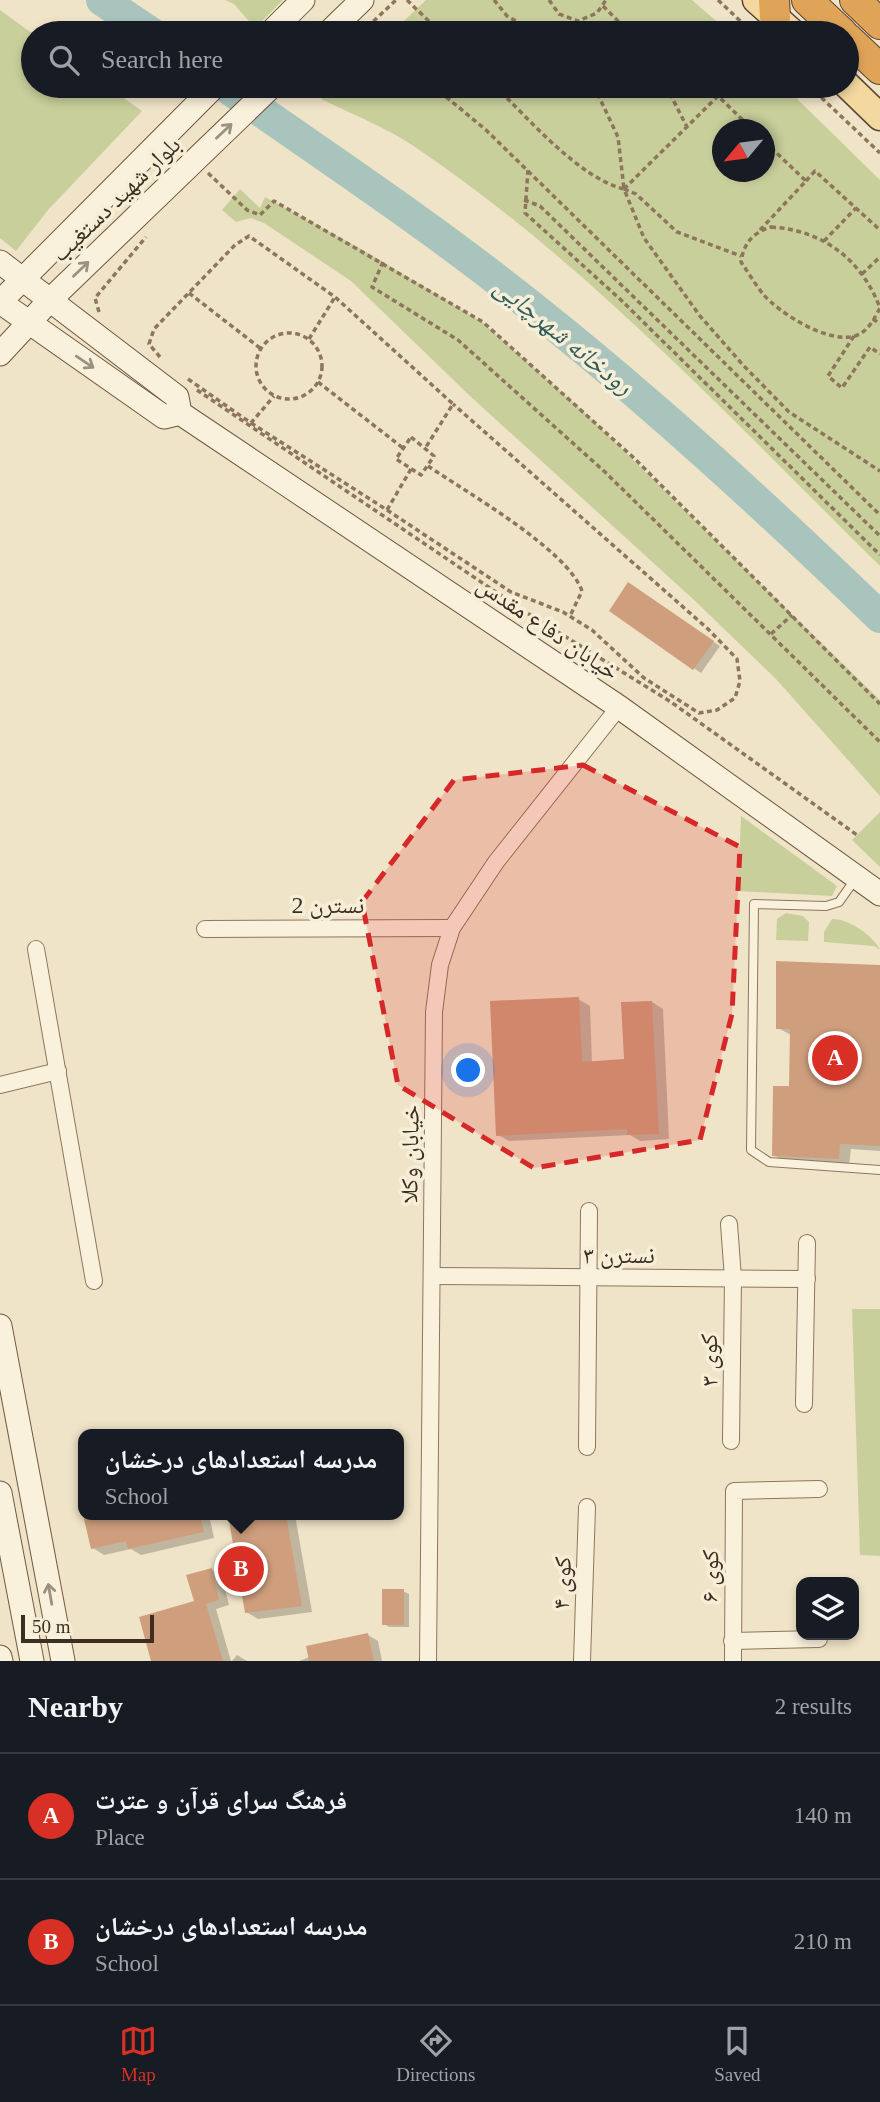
<!DOCTYPE html>
<html lang="en">
<head>
<meta charset="utf-8">
<style>
	:root { --surface:#171b24; --page:#20242c; --text:#f1f3f6; --muted:#9ea1a6; --line:#363941; --accent:#d93025 }
	body { margin:0; font-family:"Times New Roman","Noto Naskh Arabic",serif; background:var(--page); color:var(--text) }
	.controls { position:absolute; right:21px; bottom:21px; display:grid; overflow:hidden; border-radius:14px; box-shadow:0 4px 10px #0003 }
	.controls button { width:63px; height:63px; display:grid; place-items:center; padding:0; border:0; border-bottom:2px solid var(--line); background:var(--surface); color:var(--text); font:35px sans-serif }
	.compass { position:absolute; left:712px; top:119px; width:63px; height:63px; border-radius:50%; background:var(--surface); box-shadow:0 4px 10px #0003; rotate:241deg }
	.scale { position:absolute; left:21px; bottom:18px; width:133px; box-sizing:border-box; padding-left:7px; border:4px solid #3d2e20; border-top:0; font-size:19px; line-height:24px; white-space:nowrap; color:#3d2e20; -webkit-text-stroke:5px #f7eed8; paint-order:stroke }
	.you { position:absolute; left:469px; top:1071px; width:24px; height:24px; margin:-18px; border:5px solid #fff; border-radius:50%; background:#1a73e8; box-shadow:0 0 0 10px #1a73e833 }
	.badge { display:grid; place-items:center; width:46px; height:46px; border-radius:50%; background:var(--accent); color:#fff; font-size:23px; font-weight:700 }
	.pin { position:absolute; translate:-50% -50%; border:4px solid #fff; box-shadow:0 2px 7px #0006 }
	.popup { position:absolute; left:78px; top:1429px; width:326px; height:91px; box-sizing:border-box; display:grid; place-content:center; border-radius:14px; background:var(--surface); filter:drop-shadow(0 2px 5px #0005); font-size:23px; white-space:nowrap; color:var(--muted) }
	.popup b { font-size:26px; color:var(--text) }
	.popup::after { content:''; position:absolute; left:50%; top:100%; margin-left:-14px; border:14px solid transparent; border-top-color:var(--surface) }
	.list { margin:0; padding:0; list-style:none }
	h2 { display:flex; justify-content:space-between; align-items:center; height:91px; margin:0; padding:0 28px; font-size:30px }
	h2 small { font-size:23px; font-weight:400; color:var(--muted) }
	.list li { display:grid; grid-template-columns:46px 1fr auto; gap:21px; align-items:center; box-sizing:border-box; height:126px; padding:0 28px; border-top:2px solid var(--line) }
	.list b { display:block; font-size:26px; white-space:nowrap }
	.list p { margin:0; font-size:23px; white-space:nowrap; color:var(--muted) }
	.list em { font-size:23px; font-style:normal; color:var(--muted) }
	.icon { flex:none; width:38px; height:38px; fill:none; stroke:currentColor; stroke-width:2; stroke-linecap:round; stroke-linejoin:round }
	.map { position:relative; flex:none; width:880px; height:1661px; overflow:hidden }
	.search { position:absolute; background:var(--surface); box-shadow:0 4px 10px #0003; left:21px; right:21px; top:21px; height:77px; display:flex; align-items:center; gap:18px; box-sizing:border-box; padding:0 24px; border-radius:38px; color:var(--muted); font-size:26px }
	.sheet { height:343px; background:var(--surface) }
	nav { display:flex; justify-content:space-around; align-items:center; box-sizing:border-box; height:98px; border-top:2px solid var(--line); background:var(--surface); font-size:19px; color:var(--muted) }
	nav a { display:grid; justify-items:center; gap:4px }
	nav .on { color:var(--accent) }
	.map>svg:first-child { display:block }
	.green { fill:#c9cf9b; fill-rule:evenodd }
	.shadow { fill:#0003 }
	.lines { fill:none; stroke-linecap:round; stroke-linejoin:round }
	.river { stroke:#a9c4bc; stroke-width:32 }
	.building { fill:#cf9f7d }
	.lane-casing { stroke:#8d765c; stroke-width:10 }
	.street-casing { stroke:#8d765c; stroke-width:18 }
	.secondary-casing { stroke:#6f573f; stroke-width:25 }
	.primary-casing { stroke:#5b4430; stroke-width:29 }
	.highway-casing { stroke:#5b4430; stroke-width:32 }
	.path { stroke:#8d765c; stroke-width:3.5; stroke-dasharray:5 3.5; stroke-linecap:butt }
	.lane { stroke:#faf1dc; stroke-width:8 }
	.street { stroke:#faf1dc; stroke-width:16 }
	.secondary { stroke:#faf1dc; stroke-width:23 }
	.primary { stroke:#f3d9a0; stroke-width:26 }
	.highway { stroke:#e0a458; stroke-width:30 }
	.oneway { stroke:#9c907e }
	.marked { fill:#d62828; fill-opacity:0.2; stroke:#d62828; stroke-width:5; stroke-dasharray:14 9; stroke-linejoin:round }
	.labels { text-anchor:middle; stroke-width:7; stroke-linejoin:round; paint-order:stroke }
	.street-label { font-size:24px; fill:#3d2e20; stroke:#f7eed8 }
	.water-label { font-size:26px; font-style:italic; fill:#2f5d5a; stroke:#f7eed8 }
</style>
</head>
<body>
<div class="map">
<svg width="880" height="1661" viewBox="0 0 880 1661">
	<rect width="100%" height="100%" fill="#f0e4c8"/>
	<!-- green -->
	<g class="green">
		<polygon points="225,0 283,0 255,28 234,4"/>
		<polygon points="426,0 692,0 730,33 391,33"/>
		<polygon points="0,10 33,34 33,86 107,86 142,111 48,210 16,251 0,238"/>
		<path d="M 335,86 L 784,86 L 880,180 L 880,566 C 734,422 586,262 415,147 C 387,128 352,114 321,99 ZM 722,130 L 764,130 L 764,172 L 722,172 Z"/>
		<polygon points="240,189 260,208 265,197 363,250 482,322 587,415 880,700 880,796 776,679 694,600 470,396 351,281 264,223 251,218 236,222 222,210"/>
		<polygon points="880,812 880,867 852,840"/>
		<polygon points="741,816 837,886 832,896 738,891"/>
		<polygon points="786,913 803,916 809,922 808,941 776,940 777,919"/>
		<path d="M 832,919 C 848,918 874,936 880,950 L 874,946 L 824,942 L 824,932 Z"/>
		<polygon points="852,1309 880,1309 880,1556 860,1555"/>
	</g>
	<!-- shadow -->
	<g class="shadow">
		<polygon points="635,589 720,646 701,673 611,611"/>
		<polygon points="880,966 880,1151 851,1149 849,1165 785,1161 773,1155 791,1088 791,1035 778,1028"/>
		<polygon points="578,999 590,1006 592,1063 626,1061 652,1002 663,1009 669,1139 640,1141 630,1135 509,1141 498,1135"/>
		<polygon points="398,1446 403,1486 398,1487"/>
		<polygon points="85,1515 209,1515 214,1538 141,1555 131,1549 104,1555 93,1548"/>
		<polygon points="229,1515 295,1515 312,1612 258,1619 246,1612"/>
		<polygon points="212,1570 222,1576 229,1605 216,1609 231,1661 153,1661 196,1602"/>
		<polygon points="403,1591 409,1594 409,1627 389,1627 384,1624"/>
		<polygon points="368,1635 378,1641 382,1661 299,1661"/>
		<polygon points="237,1655 247,1661 232,1661"/>
	</g>
	<g class="lines">
		<!-- river -->
		<g class="river">
			<polyline points="102,0 151,33"/>
			<path d="M 225,86 C 300,139 377,190 451,245 C 603,357 744,486 880,617"/>
		</g>
	</g>
	<!-- building -->
	<g class="building">
		<polygon points="628,582 714,641 693,670 609,611"/>
		<polygon points="776,961 880,965 880,1146 840,1144 839,1159 772,1156 773,1086 789,1086 790,1029 776,1029"/>
		<polygon points="579,997 582,1062 624,1059 621,1002 652,1001 659,1134 627,1135 627,1129 496,1136 490,1001"/>
		<polygon points="83,1515 200,1515 204,1532 128,1549 126,1541 91,1549"/>
		<polygon points="228,1515 286,1515 302,1606 245,1613"/>
		<polygon points="212,1568 219,1600 206,1604 223,1661 151,1661 139,1617 194,1601 186,1575"/>
		<rect x="382" y="1589" width="22" height="36"/>
		<polygon points="368,1633 374,1661 309,1661 306,1646"/>
	</g>
	<g class="lines">
		<!-- lane casing -->
		<g class="lane-casing">
			<polyline id="lane" points="856,878 839,902 826,906 754,904 751,1150 769,1162 880,1170"/>
		</g>
		<!-- street casing -->
		<g class="street-casing">
			<g id="street">
				<polyline points="205,929 452,928"/>
				<polyline points="36,949 94,1281"/>
				<polyline points="0,1085 58,1071"/>
				<polyline points="729,1224 733,1278 731,1441"/>
				<polyline points="432,1276 807,1279"/>
				<polyline points="804,1404 807,1243"/>
				<polyline points="587,1447 589,1211"/>
				<polyline points="732,1641 819,1639"/>
				<polyline points="428,1661 434,1012 440,965 452,928 496,862 619,707"/>
				<polyline points="582,1661 587,1507"/>
				<polyline points="733,1661 734,1491 819,1489"/>
			</g>
		</g>
		<!-- secondary casing -->
		<g class="secondary-casing">
			<g id="secondary">
				<polyline points="270,33 303,0"/>
				<polyline points="328,33 362,0"/>
				<polyline points="0,262 177,397 180,413 619,707 880,894"/>
				<polyline points="0,302 215,86"/>
				<polyline points="0,302 164,417 180,413"/>
				<polyline points="0,354 50,300 272,86"/>
				<polyline points="0,1326 63,1661"/>
				<polyline points="0,1493 32,1661"/>
				<polyline points="0,1657 1,1661"/>
			</g>
		</g>
		<!-- primary casing -->
		<g class="primary-casing">
			<g id="primary">
				<polyline points="756,0 793,33"/>
				<polyline points="847,85 880,117"/>
			</g>
		</g>
		<!-- highway casing -->
		<g class="highway-casing">
			<g id="highway">
				<polyline points="774,0 775,17"/>
				<polyline points="807,0 842,33"/>
				<polyline points="855,0 880,24"/>
				<polyline points="847,38 880,69"/>
			</g>
		</g>
		<!-- path -->
		<g class="path">
			<polyline points="407,0 441,33"/>
			<polyline points="494,0 507,16 537,33"/>
			<polyline points="549,0 559,14 578,21 597,13 606,0"/>
			<polyline points="718,0 753,33"/>
			<polyline points="603,6 630,33"/>
			<polyline points="371,24 380,33"/>
			<polyline points="361,33 396,0"/>
			<polyline points="433,86 486,130 880,515"/>
			<path d="M 495,86 C 529,119 579,178 624,189 L 644,238 L 700,316 L 743,365 L 789,412 L 880,471"/>
			<polyline points="594,86 618,137 624,189"/>
			<polyline points="666,86 687,127"/>
			<polyline points="809,86 880,153"/>
			<polyline points="291,94 300,86"/>
			<polyline points="528,170 525,213 621,300 880,555"/>
			<polyline points="208,173 247,210 260,215 274,201 483,322 634,458 880,704"/>
			<polyline points="806,181 815,171 880,230"/>
			<polyline points="624,189 718,96 753,130"/>
			<polyline points="624,189 636,194 677,232 741,256"/>
			<polyline points="524,200 540,206 880,536"/>
			<path d="M 771,227 C 823,230 862,260 880,308 C 874,319 868,332 855,336 C 828,344 779,313 763,294 C 755,284 748,272 741,262 C 744,242 753,233 771,227 Z"/>
			<polyline points="760,230 806,181 764,141"/>
			<polyline points="824,241 856,208"/>
			<polyline points="383,262 372,287 458,340 605,472 880,742"/>
			<polyline points="862,274 880,257"/>
			<polyline points="189,293 260,348"/>
			<polyline points="99,312 95,298 146,237"/>
			<polyline points="873,319 880,324"/>
			<circle cx="289" cy="366" r="33"/>
			<polyline points="854,336 828,376 842,388 870,347 880,354"/>
			<polyline points="309,339 335,297"/>
			<polyline points="160,357 149,344 154,329 235,245 249,236 335,297 453,404 426,447"/>
			<polyline points="188,379 251,423 274,396"/>
			<polyline points="318,382 403,448"/>
			<polyline points="197,390 524,611 671,702 857,835"/>
			<polyline points="251,423 387,510 411,469"/>
			<polygon points="411,437 434,456 421,475 396,459"/>
			<path d="M 428,466 C 466,492 568,550 582,591 L 570,616"/>
			<polyline points="387,510 511,592 563,612 592,630 644,678 699,713 717,710 735,698 740,681 737,659 708,629 453,404"/>
			<polyline points="771,634 792,615"/>
		</g>
		<!-- lane -->
		<use href="#lane" class="lane"/>
		<!-- street -->
		<use href="#street" class="street"/>
		<!-- secondary -->
		<use href="#secondary" class="secondary"/>
		<!-- primary -->
		<use href="#primary" class="primary"/>
		<!-- highway -->
		<use href="#highway" class="highway"/>
	</g>
	<!-- one-way arrows -->
	<defs><path id="oneway-shaft" d="M-6 0H5M1.5-3L5.5 0L1.5 3" fill="none" stroke-width="1.6" stroke-linecap="round" stroke-linejoin="round" transform="scale(1.75)"/></defs>
	<g class="oneway">
		<use href="#oneway-shaft" transform="translate(224 131) rotate(-43)"/>
		<use href="#oneway-shaft" transform="translate(81 269) rotate(-44)"/>
		<use href="#oneway-shaft" transform="translate(85 362) rotate(34)"/>
		<use href="#oneway-shaft" transform="translate(50 1594) rotate(-100)"/>
	</g>
	<!-- marked area -->
	<path class="marked" d="M 583,765 L 740,847 L 732,1014 L 700,1140 L 534,1168 L 398,1085 L 362,902 L 454,780 Z"/>
	<g class="labels">
		<!-- street labels -->
		<g class="street-label">
			<text transform="translate(116 199) rotate(-44)" y="8">بلوار شهید دستغیب</text>
			<text transform="translate(548 628) rotate(34)" y="8">خیابان دفاع مقدس</text>
			<text x="328" y="913">نسترن 2</text>
			<text transform="translate(410 1154) rotate(-89)" y="8">خیابان وکلا</text>
			<text x="619" y="1263">نسترن ۳</text>
			<text transform="translate(709 1360) rotate(-90)" y="8">کوی ۳</text>
			<text transform="translate(710 1576) rotate(-89)" y="8">کوی ۶</text>
			<text transform="translate(562 1583) rotate(-88)" y="8">کوی ۴</text>
		</g>
		<!-- water labels -->
		<g class="water-label">
			<text transform="translate(564 336) rotate(39)" y="9">رودخانه شهرچایی</text>
		</g>
	</g>
</svg>
<div class="controls">
<button><svg class="icon" aria-label="layers" viewBox="0 0 24 24"><path d="M12 4l9 5-9 5-9-5zM3 14l9 5 9-5"/></svg></button>
</div>
<svg class="compass" viewBox="-18 -18 36 36"><path d="M0-13l5 13h-10z" fill="#e53935"/><path d="M0 13l5-13h-10z" fill="#9ea1a6"/></svg>
<div class="scale">50 m</div>
<div class="you"></div>
<div class="pin badge" style="left:835px;top:1058px">A</div>
<div class="pin badge" style="left:241px;top:1569px">B</div>
<div class="popup"><b>مدرسه استعدادهای درخشان</b>School</div>
<div class="search"><svg class="icon" aria-label="search" viewBox="0 0 24 24"><circle cx="10" cy="10" r="6"/><path d="M15 15l6 6"/></svg>Search here</div>
</div>
<section class="sheet">
<h2>Nearby<small>2 results</small></h2>
<ul class="list">
<li><span class="badge">A</span><div><b>فرهنگ سرای قرآن و عترت</b><p>Place</p></div><em>140 m</em></li>
<li><span class="badge">B</span><div><b>مدرسه استعدادهای درخشان</b><p>School</p></div><em>210 m</em></li>
</ul>
</section>
<nav>
<a class="on"><svg class="icon" aria-label="map" viewBox="0 0 24 24"><path d="M3 6l6-2 6 2 6-2v14l-6 2-6-2-6 2zM9 4v14M15 6v14"/></svg>Map</a>
<a><svg class="icon" aria-label="directions" viewBox="0 0 24 24"><path d="M12 3l9 9-9 9-9-9zM9 14v-3h6M13 9l2 2-2 2"/></svg>Directions</a>
<a><svg class="icon" aria-label="saved" viewBox="0 0 24 24"><path d="M7 4h10v16l-5-4-5 4z"/></svg>Saved</a>
</nav>
</body>
</html>
